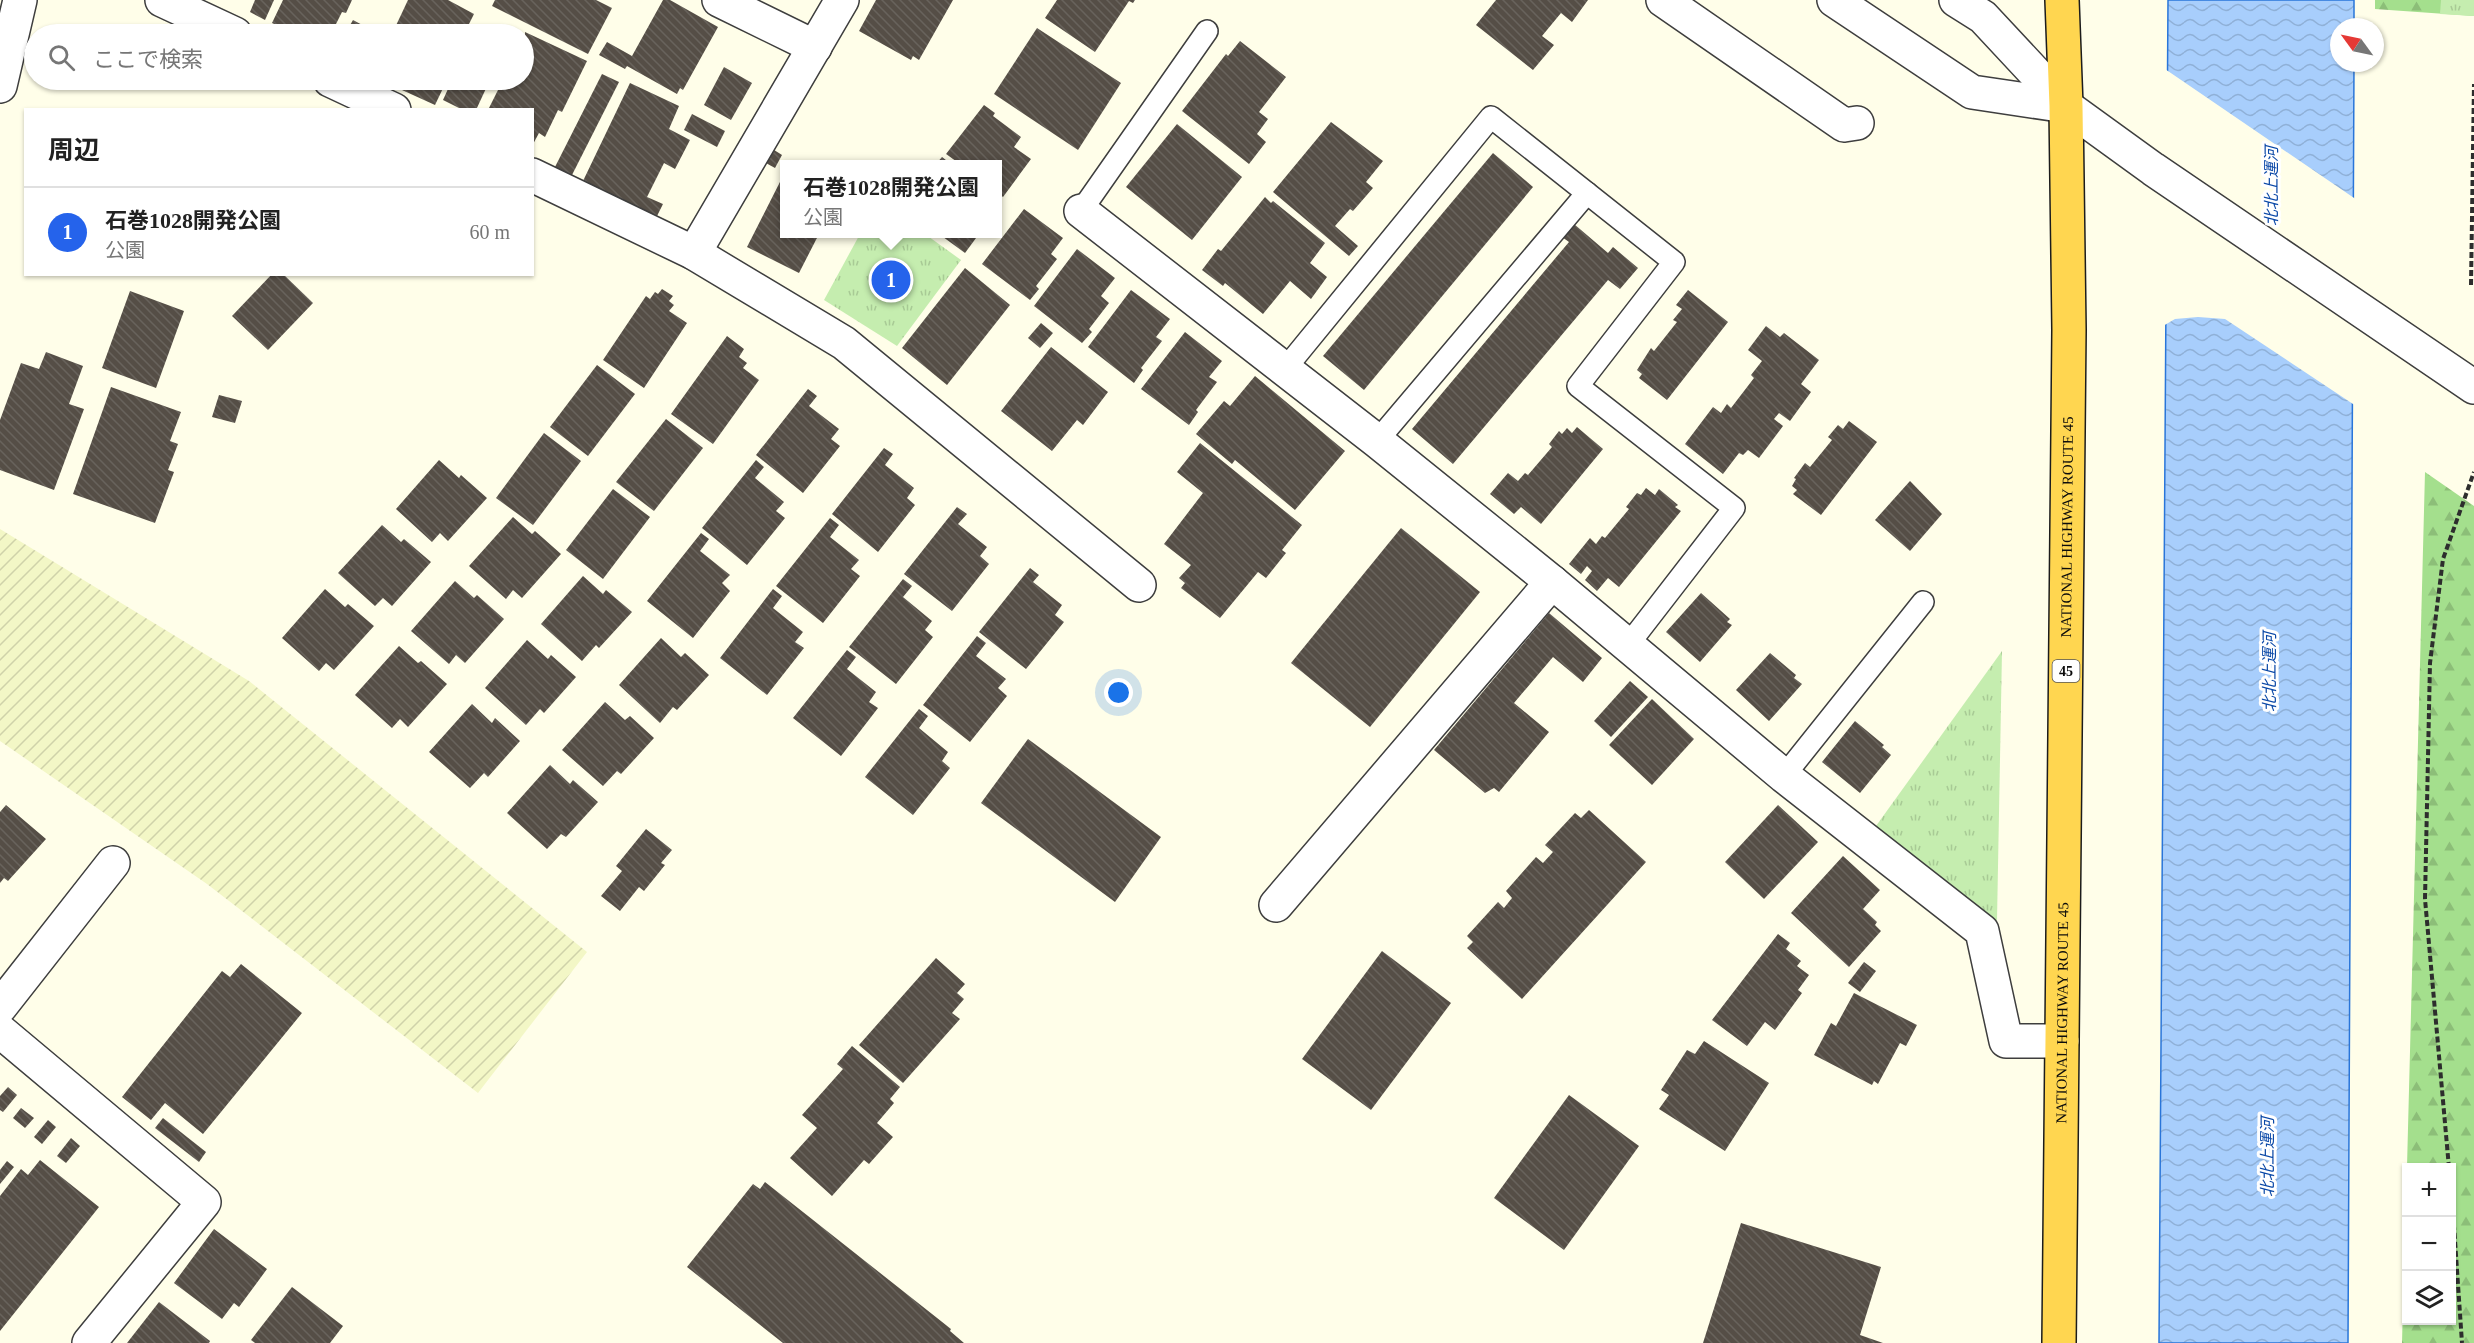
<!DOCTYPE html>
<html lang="ja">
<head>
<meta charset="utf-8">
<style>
	:root { --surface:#fff; --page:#f2f2f2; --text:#222; --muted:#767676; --line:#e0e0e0; --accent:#2563eb }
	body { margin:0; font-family:"Times New Roman","Noto Sans JP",serif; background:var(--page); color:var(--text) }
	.controls { position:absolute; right:18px; bottom:18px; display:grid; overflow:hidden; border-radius:0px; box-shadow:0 2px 4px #0004 }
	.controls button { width:54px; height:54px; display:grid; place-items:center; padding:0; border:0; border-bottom:2px solid var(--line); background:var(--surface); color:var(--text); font:30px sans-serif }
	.compass { position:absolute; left:2330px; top:18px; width:54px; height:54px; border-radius:50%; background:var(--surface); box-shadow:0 2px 4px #0004; rotate:303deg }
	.you { position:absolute; left:1119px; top:693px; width:21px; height:21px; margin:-15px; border:4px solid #fff; border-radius:50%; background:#1a73e8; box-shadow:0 0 0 9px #1a73e833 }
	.badge { display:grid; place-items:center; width:39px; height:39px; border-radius:50%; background:var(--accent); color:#fff; font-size:20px; font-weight:700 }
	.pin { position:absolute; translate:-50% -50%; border:3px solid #fff; box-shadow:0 2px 6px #0006 }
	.popup { position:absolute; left:780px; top:160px; width:222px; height:78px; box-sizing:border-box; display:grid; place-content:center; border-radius:0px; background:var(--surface); filter:drop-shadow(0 2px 4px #0005); font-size:20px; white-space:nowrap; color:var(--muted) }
	.popup b { font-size:22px; color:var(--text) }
	.popup::after { content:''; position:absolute; left:50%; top:100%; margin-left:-12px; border:12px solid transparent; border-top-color:var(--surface) }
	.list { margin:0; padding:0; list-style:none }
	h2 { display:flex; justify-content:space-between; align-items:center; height:78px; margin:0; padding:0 24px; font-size:26px }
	h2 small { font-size:20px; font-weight:400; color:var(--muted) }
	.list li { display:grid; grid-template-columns:39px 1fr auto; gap:18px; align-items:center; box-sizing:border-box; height:90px; padding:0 24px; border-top:2px solid var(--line) }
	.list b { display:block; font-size:22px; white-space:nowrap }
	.list p { margin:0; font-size:20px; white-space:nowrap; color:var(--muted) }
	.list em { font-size:20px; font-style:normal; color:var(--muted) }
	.icon { flex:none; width:33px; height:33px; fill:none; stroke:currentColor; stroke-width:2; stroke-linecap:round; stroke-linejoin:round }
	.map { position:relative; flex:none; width:2474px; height:1343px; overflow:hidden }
	.search { position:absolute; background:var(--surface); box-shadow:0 2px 4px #0004; left:24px; top:24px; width:510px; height:66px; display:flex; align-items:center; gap:15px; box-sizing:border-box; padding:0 21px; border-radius:33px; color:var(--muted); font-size:22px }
	.panel { position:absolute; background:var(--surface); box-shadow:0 2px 4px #0004; left:24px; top:108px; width:510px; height:168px; border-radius:0px }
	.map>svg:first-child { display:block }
	.farmland { fill:url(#farmland-furrows) }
	.forest { fill:url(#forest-firs) }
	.park { fill:url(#park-tufts) }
	.water { fill:url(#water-waves); stroke:#2975d9; stroke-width:1.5 }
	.pier { fill:#fffee9 }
	.building { fill:url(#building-back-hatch) }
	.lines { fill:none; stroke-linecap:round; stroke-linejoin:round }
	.service-casing { stroke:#3e3e3e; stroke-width:24 }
	.minor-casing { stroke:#3e3e3e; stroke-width:36 }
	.tertiary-casing { stroke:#3e3e3e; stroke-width:36 }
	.trunk-casing { stroke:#1c1c1c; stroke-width:36 }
	.path { stroke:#2d2d2d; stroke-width:4; stroke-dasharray:6 3; stroke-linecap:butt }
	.service { stroke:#fff; stroke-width:21 }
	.minor { stroke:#fff; stroke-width:33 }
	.tertiary { stroke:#fff; stroke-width:33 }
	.trunk { stroke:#ffd650; stroke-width:33 }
	.labels { text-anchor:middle; stroke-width:6; stroke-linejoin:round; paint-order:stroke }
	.shield { fill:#fff; stroke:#545454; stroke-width:1.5 }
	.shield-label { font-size:14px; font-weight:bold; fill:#0b0b0b }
	.street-label { font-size:15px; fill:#0b0b0b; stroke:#fff }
	.water-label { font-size:16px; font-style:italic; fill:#0a48a7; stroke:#fff }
</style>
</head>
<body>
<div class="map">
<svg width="2474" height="1343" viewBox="0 0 2474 1343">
	<defs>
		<pattern id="farmland-furrows" width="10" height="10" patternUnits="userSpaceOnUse" patternTransform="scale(1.5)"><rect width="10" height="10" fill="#f3f7c6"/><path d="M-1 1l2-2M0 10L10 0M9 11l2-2" fill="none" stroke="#cfd2a9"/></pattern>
		<pattern id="forest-firs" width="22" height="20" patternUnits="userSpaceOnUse" patternTransform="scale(1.5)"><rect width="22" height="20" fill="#a4df8d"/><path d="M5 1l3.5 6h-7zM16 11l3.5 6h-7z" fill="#8cbe78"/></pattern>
		<pattern id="park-tufts" width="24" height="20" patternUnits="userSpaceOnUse" patternTransform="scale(1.5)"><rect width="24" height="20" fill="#c5edaf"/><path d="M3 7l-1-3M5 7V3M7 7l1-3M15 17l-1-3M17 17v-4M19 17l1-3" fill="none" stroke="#a8ca95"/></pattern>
		<pattern id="water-waves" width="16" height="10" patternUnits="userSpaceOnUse" patternTransform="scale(1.5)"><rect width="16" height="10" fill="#a8cefc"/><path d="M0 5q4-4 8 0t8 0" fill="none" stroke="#8fb0d7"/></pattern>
		<pattern id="building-back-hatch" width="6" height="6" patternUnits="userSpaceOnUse" patternTransform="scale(1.5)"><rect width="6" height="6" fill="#554e46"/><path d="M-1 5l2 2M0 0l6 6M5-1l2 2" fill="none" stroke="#68635c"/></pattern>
	</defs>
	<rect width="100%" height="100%" fill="#fffee9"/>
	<!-- farmland -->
	<polygon class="farmland" points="0,529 249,681 587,952 478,1093 207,884 0,741"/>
	<!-- forest -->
	<g class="forest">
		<polygon points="2375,0 2474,0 2474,16 2375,9"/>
		<polygon points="2425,472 2474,506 2474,1343 2402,1343 2406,1182 2406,1320 2452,1320 2452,1168 2407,1167"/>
	</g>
	<!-- park -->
	<g class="park">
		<polygon points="2441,0 2474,0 2474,16 2440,14"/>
		<polygon points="860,234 925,234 961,260 897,346 824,300"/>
		<polygon points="2002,651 1997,921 1876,826"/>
	</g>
	<!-- water -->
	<polygon class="water" points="2168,0 2354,0 2354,27 2339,27 2339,63 2354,63 2348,1343 2159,1343"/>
	<!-- pier -->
	<polygon class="pier" points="2165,69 2357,200 2356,406 2225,319 2198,317 2175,319 2163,326"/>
	<!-- building -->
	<g class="building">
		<polygon points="255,0 274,0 265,20 250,12"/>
		<polygon points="283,0 352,0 346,13 342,12 331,34 296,34 272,23"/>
		<polygon points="408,0 448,0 474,14 464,34 392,34"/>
		<polygon points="495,0 596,0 612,8 588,54 492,6"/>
		<polygon points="663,0 670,0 718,27 683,90 680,88 677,94 627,66 625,69 599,55 607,42 632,56"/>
		<polygon points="876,0 953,0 919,60 913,56 911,60 859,31"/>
		<polygon points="1057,0 1135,0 1133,3 1129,1 1095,52 1045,18"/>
		<polygon points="1496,0 1588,0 1572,22 1561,13 1542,36 1554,45 1533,70 1476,25"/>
		<polygon points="353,20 379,34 345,34"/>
		<polygon points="1037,28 1121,83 1078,150 994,94"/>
		<polygon points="525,32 587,61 562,112 558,110 545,137 539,133 532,146 532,110 488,110 503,80 524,80"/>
		<polygon points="1240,41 1286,77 1259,112 1268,119 1257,134 1266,142 1249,164 1182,111 1226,54 1228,56"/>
		<polygon points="724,67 752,83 731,120 704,105"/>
		<polygon points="602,74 619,82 572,175 555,167"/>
		<polygon points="380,80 447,80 435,105"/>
		<polygon points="452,80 484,80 489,82 476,110 463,110 443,100"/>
		<polygon points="630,83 679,106 669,129 690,140 675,169 664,163 647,197 663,204 657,216 583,181"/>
		<polygon points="984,105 995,113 993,116 1021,137 1014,147 1031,159 1003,197 998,193 998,164 960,164 946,154"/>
		<polygon points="692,114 725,131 717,147 684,130"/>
		<polygon points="1331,122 1383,161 1366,182 1373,188 1353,211 1350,209 1335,226 1358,246 1349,256 1273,192"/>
		<polygon points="1177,124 1242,177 1192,240 1126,187"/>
		<polygon points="771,148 782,155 775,168 764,162"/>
		<polygon points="1493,153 1533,187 1364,390 1323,356"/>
		<polygon points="942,157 951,164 936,164"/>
		<polygon points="784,174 784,234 819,234 799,273 747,247"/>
		<polygon points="1265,197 1271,203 1273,201 1325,243 1310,263 1327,277 1311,299 1290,281 1263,314 1225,283 1223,286 1202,270 1218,249 1221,251"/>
		<polygon points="1024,209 1063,238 1051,254 1057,259 1036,286 1039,289 1030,300 982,264"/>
		<polygon points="1574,224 1608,253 1613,247 1638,268 1620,289 1608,280 1453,464 1412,429 1569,242 1562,237"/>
		<polygon points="939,234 979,234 965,253"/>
		<polygon points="1077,249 1115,278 1101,296 1109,303 1089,329 1092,332 1082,343 1034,306"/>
		<polygon points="965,268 1010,305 947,385 902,348"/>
		<polygon points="272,274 283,274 313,303 268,350 232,316"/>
		<polygon points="662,289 673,296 669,301 674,305 669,311 687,323 644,388 603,360 646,296 650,299 655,292 658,294"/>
		<polygon points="1131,290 1170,319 1156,337 1162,341 1141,368 1143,370 1134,383 1088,347"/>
		<polygon points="1688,290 1728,322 1667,400 1639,378 1642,374 1637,370 1651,348 1654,351 1677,322 1673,320 1682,309 1676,305"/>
		<polygon points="130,291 184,311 156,388 102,368"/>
		<polygon points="1041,323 1053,333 1040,348 1028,338"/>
		<polygon points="1766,326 1780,337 1784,333 1819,360 1801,384 1811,392 1790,421 1779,413 1774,419 1783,426 1759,458 1748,450 1743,455 1739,453 1723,474 1685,444 1713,407 1721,413 1727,404 1731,408 1754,378 1751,375 1762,361 1748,350"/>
		<polygon points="1185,332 1222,361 1209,377 1217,382 1196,410 1198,412 1189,425 1141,389"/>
		<polygon points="727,336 744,349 739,357 747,363 743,368 759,380 713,444 671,414"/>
		<polygon points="1051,347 1108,392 1083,425 1077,420 1052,451 1001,411"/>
		<polygon points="46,352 83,366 69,404 84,409 54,490 0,470 0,420 21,363 39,369"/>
		<polygon points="597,365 635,394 588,456 550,427"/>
		<polygon points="1255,376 1345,451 1295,510 1235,460 1232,464 1196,434 1224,401 1230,406"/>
		<polygon points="111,387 181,412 170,441 178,444 168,470 174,472 155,523 73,494"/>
		<polygon points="808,389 817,396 809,406 839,429 831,439 840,446 803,493 756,455"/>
		<polygon points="219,395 242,401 235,423 212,417"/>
		<polygon points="666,419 703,448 654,511 616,482"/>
		<polygon points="1849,421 1877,442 1821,515 1793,494 1797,490 1792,486 1796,479 1794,478 1805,463 1810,467 1832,440 1828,437 1838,425 1843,429"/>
		<polygon points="1577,427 1603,449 1541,524 1521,507 1514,514 1490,494 1508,473 1518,481 1525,473 1528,475 1552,447 1549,444 1559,431 1562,434 1567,428 1572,433"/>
		<polygon points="544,433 581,461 533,525 496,498"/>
		<polygon points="1200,443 1302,525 1282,550 1286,553 1266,578 1258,572 1220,618 1181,588 1185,583 1179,578 1191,565 1164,544 1203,493 1177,472"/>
		<polygon points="884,448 893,454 885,465 914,488 907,498 915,505 878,552 832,514"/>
		<polygon points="439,460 459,478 461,475 487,498 448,541 440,533 432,542 396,509"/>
		<polygon points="756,460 764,467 755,478 784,502 776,511 785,518 747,565 702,528"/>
		<polygon points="1910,481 1942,514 1910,551 1875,520"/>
		<polygon points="1646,488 1655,495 1659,489 1678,505 1675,507 1681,511 1619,587 1608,578 1597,591 1585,580 1592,571 1587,566 1581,574 1569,564 1590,538 1596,544 1602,536 1605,538 1629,509 1626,507 1637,493 1641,495"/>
		<polygon points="613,489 650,517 603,579 566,550"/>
		<polygon points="957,507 967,514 958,524 987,547 980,556 989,564 952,611 904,574"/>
		<polygon points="513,517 532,534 535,531 561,554 522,598 513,590 506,599 469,566"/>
		<polygon points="830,518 839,525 830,537 859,560 851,569 860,576 823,623 776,586"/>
		<polygon points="382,525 401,542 404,539 431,562 392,606 383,598 375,606 338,573"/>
		<polygon points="1401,528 1480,592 1370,727 1291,663"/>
		<polygon points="701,533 709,539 700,551 730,575 722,583 730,591 693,638 647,601"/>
		<polygon points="1030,568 1039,575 1033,582 1062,605 1055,615 1064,622 1026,669 979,632"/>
		<polygon points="583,576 603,594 606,590 632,612 599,648 596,645 582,661 541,624"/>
		<polygon points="903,579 912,586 903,597 932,621 925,630 933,637 896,684 849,647"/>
		<polygon points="455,581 474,598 477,595 504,619 465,663 456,655 449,664 411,631"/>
		<polygon points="325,589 345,607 348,604 374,626 334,670 326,663 319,671 282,638"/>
		<polygon points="773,589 782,596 773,608 803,632 795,642 804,648 767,695 720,658"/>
		<polygon points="1701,593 1730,619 1727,622 1732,625 1700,662 1666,632"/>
		<polygon points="1549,613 1602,658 1583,682 1553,657 1514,703 1549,732 1499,792 1494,788 1485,793 1434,750"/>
		<polygon points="977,636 986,643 976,656 1006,679 998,688 1007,696 970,742 923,705"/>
		<polygon points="661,638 681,657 685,653 709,675 677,710 673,707 660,723 619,685"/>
		<polygon points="527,640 548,659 551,655 576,677 544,713 540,709 526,725 485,688"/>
		<polygon points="399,646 418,663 421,661 447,684 408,727 400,719 392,728 355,695"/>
		<polygon points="847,650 856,657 847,669 876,692 869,702 878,708 841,756 793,718"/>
		<polygon points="1770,653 1796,675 1794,678 1802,684 1769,721 1736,690"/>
		<polygon points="1630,681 1648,697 1611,737 1594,721"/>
		<polygon points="1652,699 1694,739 1652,785 1609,745"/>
		<polygon points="605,702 625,720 630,716 654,738 621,774 617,771 603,786 562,750"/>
		<polygon points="472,704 492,723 495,718 520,741 488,777 484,773 470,788 429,752"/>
		<polygon points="919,709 928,716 919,728 948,752 942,761 950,768 913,815 865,777"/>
		<polygon points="1855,721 1884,745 1882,747 1891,755 1860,793 1822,762"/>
		<polygon points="1028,739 1161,837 1115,902 981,803"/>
		<polygon points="550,765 570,784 573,780 598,802 566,837 561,834 547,849 507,813"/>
		<polygon points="6,805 46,839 8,881 4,878 0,883 0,812"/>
		<polygon points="1778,805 1818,842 1764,899 1725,862"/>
		<polygon points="1589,810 1646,862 1522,999 1467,948 1473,942 1467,936 1498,902 1504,908 1512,898 1506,891 1536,857 1543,863 1553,852 1545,845 1575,813 1581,818"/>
		<polygon points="646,829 672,850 661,863 665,865 644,891 639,887 620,911 601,896 622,871 616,866"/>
		<polygon points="1843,856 1880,890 1863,909 1877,922 1875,925 1881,931 1849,967 1791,913"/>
		<polygon points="1778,934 1790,943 1786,949 1801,961 1797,966 1809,975 1798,990 1802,993 1775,1030 1765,1022 1747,1046 1712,1020"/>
		<polygon points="1382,951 1451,1003 1371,1110 1302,1059"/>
		<polygon points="936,958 965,984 957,993 964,999 952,1013 960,1019 903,1083 859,1045"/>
		<polygon points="1864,962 1876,971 1860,992 1848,983"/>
		<polygon points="241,964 302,1013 203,1134 165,1103 151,1120 122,1097 222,971 230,977"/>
		<polygon points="1854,993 1917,1025 1906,1046 1900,1043 1878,1084 1874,1081 1872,1085 1814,1055 1831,1023 1836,1026"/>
		<polygon points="1704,1041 1769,1083 1725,1151 1659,1109 1669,1095 1661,1090 1687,1050 1695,1054"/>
		<polygon points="852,1046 900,1087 890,1099 894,1103 877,1123 893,1137 869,1164 864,1160 832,1196 790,1158 817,1128 802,1115 843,1069 837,1064"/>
		<polygon points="8,1087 17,1095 3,1112 0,1110 0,1096"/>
		<polygon points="1569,1095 1639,1146 1564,1250 1494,1198"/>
		<polygon points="21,1108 34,1118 25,1128 13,1118"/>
		<polygon points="163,1118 206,1152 199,1162 155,1128"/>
		<polygon points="48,1120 56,1127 42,1144 34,1137"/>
		<polygon points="71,1138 80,1146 66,1163 57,1156"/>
		<polygon points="40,1160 99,1207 0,1331 0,1196 21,1169 28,1175"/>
		<polygon points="7,1161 14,1167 0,1184 0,1170"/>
		<polygon points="765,1182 951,1329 950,1331 964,1343 783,1343 687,1267 753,1184 760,1189"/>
		<polygon points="1741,1223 1881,1267 1860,1335 1883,1343 1703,1343"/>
		<polygon points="214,1229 267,1269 239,1307 234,1303 222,1319 174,1283"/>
		<polygon points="292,1287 343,1326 330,1343 255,1343 251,1340"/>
		<polygon points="159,1302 210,1341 209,1343 127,1343"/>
	</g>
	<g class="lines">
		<!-- service casing -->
		<g class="service-casing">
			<g id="service">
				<polyline points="1081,211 1207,31"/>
				<polyline points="1285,369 1491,117 1674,262 1578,386 1734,508 1628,645"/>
				<polyline points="1377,441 1587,193"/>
				<polyline points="1784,776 1923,602"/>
			</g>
		</g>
		<!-- minor casing -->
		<g class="minor-casing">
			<g id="minor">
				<polyline points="162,0 235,34"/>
				<polyline points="719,0 815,47"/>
				<polyline points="1663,0 1844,125 1857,123"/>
				<polyline points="330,80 394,110"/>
				<polyline points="532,175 694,253 844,343 1139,585"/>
				<polyline points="1081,211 1377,441 1552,582 1784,776 1982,931 2006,1041 2062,1041"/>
				<polyline points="694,253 842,0"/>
				<polyline points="1276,905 1552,582"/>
				<polyline points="0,1007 113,863"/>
				<polyline points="0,1031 204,1202 89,1343"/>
			</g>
		</g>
		<!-- tertiary casing -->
		<g class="tertiary-casing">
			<g id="tertiary">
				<polyline points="1834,0 1972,92 2066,106"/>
				<polyline points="1956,0 1983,17 2066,106 2153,169 2474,387"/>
				<polyline points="0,86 20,0"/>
			</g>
		</g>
		<!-- trunk casing -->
		<g class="trunk-casing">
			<g id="trunk">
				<path id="s1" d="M 2059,1343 L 2069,330 L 2066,106 L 2062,0"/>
			</g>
		</g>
		<!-- path -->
		<g class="path">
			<polyline points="2471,285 2474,84"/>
			<polyline points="2449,1168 2425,899 2430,663 2443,559 2474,472"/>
			<polyline points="2452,1197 2462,1343"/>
		</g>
		<!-- service -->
		<use href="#service" class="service"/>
		<!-- minor -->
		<use href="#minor" class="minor"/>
		<!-- tertiary -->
		<use href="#tertiary" class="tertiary"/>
		<!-- trunk -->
		<use href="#trunk" class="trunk"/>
	</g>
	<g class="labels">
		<!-- shield labels -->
		<rect class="shield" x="2052.5" y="660" width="27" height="22" rx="4.5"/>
		<g class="shield-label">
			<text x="2066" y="676">45</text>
		</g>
		<!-- street labels -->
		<g class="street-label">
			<text dy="5" stroke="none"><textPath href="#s1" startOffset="816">NATIONAL HIGHWAY ROUTE 45</textPath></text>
			<text dy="5" stroke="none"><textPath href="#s1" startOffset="330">NATIONAL HIGHWAY ROUTE 45</textPath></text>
		</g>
		<!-- water labels -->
		<g class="water-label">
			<text transform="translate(2271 186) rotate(-90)" y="6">北北上運河</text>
			<text transform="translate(2269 672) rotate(-90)" y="6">北北上運河</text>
			<text transform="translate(2267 1157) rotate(-90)" y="6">北北上運河</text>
		</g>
	</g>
</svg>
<div class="controls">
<button>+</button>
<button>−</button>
<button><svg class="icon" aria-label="layers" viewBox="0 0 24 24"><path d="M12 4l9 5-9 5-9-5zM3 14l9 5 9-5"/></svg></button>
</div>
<svg class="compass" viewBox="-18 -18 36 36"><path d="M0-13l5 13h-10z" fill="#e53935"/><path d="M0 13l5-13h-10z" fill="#767676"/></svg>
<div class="you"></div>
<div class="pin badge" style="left:891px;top:280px">1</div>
<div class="popup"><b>石巻1028開発公園</b>公園</div>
<div class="search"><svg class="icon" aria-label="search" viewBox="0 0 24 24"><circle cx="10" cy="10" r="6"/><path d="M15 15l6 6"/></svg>ここで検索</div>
<section class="panel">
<h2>周辺<small></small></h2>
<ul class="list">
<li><span class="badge">1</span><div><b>石巻1028開発公園</b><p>公園</p></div><em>60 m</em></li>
</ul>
</section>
</div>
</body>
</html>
